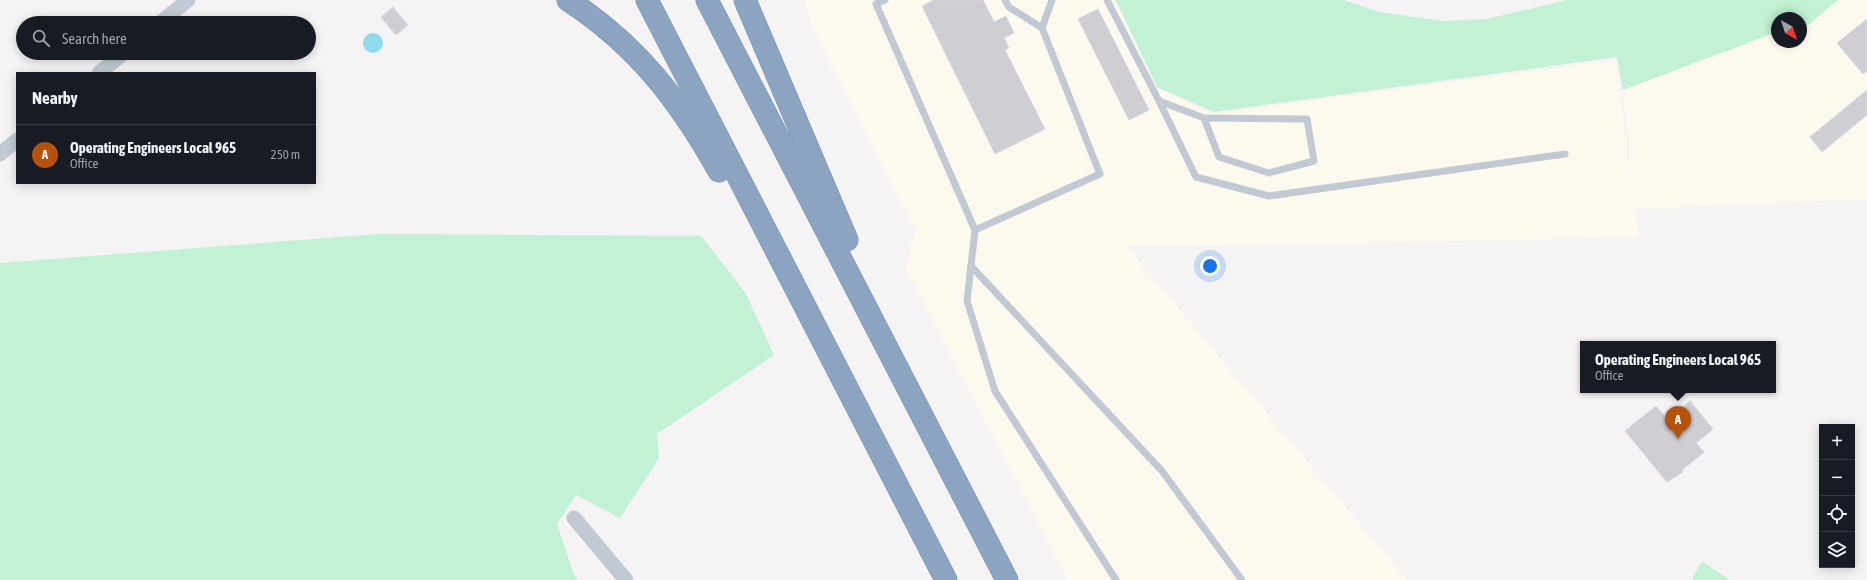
<!DOCTYPE html>
<html lang="en">
<head>
<meta charset="utf-8">
<style>
	:root { --surface:#171b24; --page:#20242c; --text:#f1f3f6; --muted:#9ea1a6; --line:#363941; --accent:#b45309 }
	body { margin:0; font-family:"Asap Condensed",sans-serif; background:var(--page); color:var(--text) }
	.controls { position:absolute; right:12px; bottom:12px; display:grid; overflow:hidden; border-radius:0px; box-shadow:0 2px 10px #0003 }
	.controls button { width:36px; height:36px; display:grid; place-items:center; padding:0; border:0; border-bottom:1px solid var(--line); background:var(--surface); color:var(--text); font:20px sans-serif }
	.compass { position:absolute; left:1771px; top:12px; width:36px; height:36px; border-radius:50%; background:var(--surface); box-shadow:0 2px 10px #0003; rotate:141deg }
	.you { position:absolute; left:1210px; top:266px; width:14px; height:14px; margin:-10px; border:3px solid #fff; border-radius:50%; background:#1a73e8; box-shadow:0 0 0 6px #1a73e833 }
	.badge { display:grid; place-items:center; width:26px; height:26px; border-radius:50%; background:var(--accent); color:#fff; font-size:13px; font-weight:700 }
	.pin { position:absolute; translate:-50% -33px; filter:drop-shadow(0 1px 2px #0008) }
	.pin::after { content:''; position:absolute; top:21px; width:14px; height:12px; background:inherit; clip-path:polygon(0 0,100% 0,50% 100%) }
	.popup { position:absolute; left:1580px; top:341px; width:196px; height:52px; box-sizing:border-box; display:grid; place-content:center; border-radius:0px; background:var(--surface); filter:drop-shadow(0 1px 3px #0005); font-size:13px; white-space:nowrap; color:var(--muted) }
	.popup b { font-size:15px; color:var(--text) }
	.popup::after { content:''; position:absolute; left:50%; top:100%; margin-left:-8px; border:8px solid transparent; border-top-color:var(--surface) }
	.list { margin:0; padding:0; list-style:none }
	h2 { display:flex; justify-content:space-between; align-items:center; height:52px; margin:0; padding:0 16px; font-size:17px }
	h2 small { font-size:13px; font-weight:400; color:var(--muted) }
	.list li { display:grid; grid-template-columns:26px 1fr auto; gap:12px; align-items:center; box-sizing:border-box; height:60px; padding:0 16px; border-top:1px solid var(--line) }
	.list b { display:block; font-size:15px; white-space:nowrap }
	.list p { margin:0; font-size:13px; white-space:nowrap; color:var(--muted) }
	.list em { font-size:13px; font-style:normal; color:var(--muted) }
	.icon { flex:none; width:22px; height:22px; fill:none; stroke:currentColor; stroke-width:2; stroke-linecap:round; stroke-linejoin:round }
	.map { position:relative; flex:none; width:1867px; height:580px; overflow:hidden }
	.search { position:absolute; background:var(--surface); box-shadow:0 2px 10px #0003; left:16px; top:16px; width:300px; height:44px; display:flex; align-items:center; gap:10px; box-sizing:border-box; padding:0 14px; border-radius:22px; color:var(--muted); font-size:15px }
	.panel { position:absolute; background:var(--surface); box-shadow:0 2px 10px #0003; left:16px; top:72px; width:300px; height:112px; border-radius:0px }
	.map>svg:first-child { display:block }
	.commercial { fill:#fdf9ef }
	.green { fill:#c3f1d5 }
	.water { fill:#90daee }
	.building { fill:#cdcfd5; stroke:#d7d9de }
	.lines { fill:none; stroke-linecap:round; stroke-linejoin:round }
	.highway-casing { stroke:#7690ad; stroke-width:23 }
	.lane { stroke:#c1cad2; stroke-width:7 }
	.street { stroke:#c1cad2; stroke-width:15 }
	.highway { stroke:#8ba5c1; stroke-width:22 }
</style>
</head>
<body>
<div class="map">
<svg width="1867" height="580" viewBox="0 0 1867 580">
	<rect width="100%" height="100%" fill="#f5f3f3"/>
	<!-- commercial -->
	<polygon class="commercial" points="804,0 1114,0 1157,88 1213,114 1616,60 1632,188 1623,90 1777,32 1777,42 1801,42 1801,29 1805,28 1838,0 1867,0 1867,199 1635,209 1638,237 1214,246 1126,246 1407,580 1067,580 905,269 915,232 812,28"/>
	<!-- green -->
	<g class="green">
		<polygon points="1116,0 1344,0 1379,12 1443,21 1487,19 1567,0 1838,0 1805,28 1801,29 1801,18 1777,18 1777,32 1623,90 1617,57 1214,112 1157,87"/>
		<polygon points="379,234 701,236 745,292 774,355 657,434 659,458 620,518 576,495 557,524 574,575 578,580 0,580 0,263"/>
		<polygon points="1702,561 1730,580 1693,580 1693,576"/>
	</g>
	<!-- water -->
	<circle class="water" cx="373" cy="43" r="10"/>
	<!-- building -->
	<g class="building">
		<polygon points="934,0 983,0 994,22 1006,16 1014,33 1004,38 1009,48 1005,50 1045,129 995,154 922,6"/>
		<polygon points="393,7 408,25 396,35 381,17"/>
		<polygon points="1098,9 1149,110 1129,120 1078,19"/>
		<polygon points="1867,19 1867,71 1863,74 1837,43"/>
		<polygon points="1867,90 1867,115 1822,152 1810,137"/>
		<polygon points="1690,401 1713,429 1696,443 1704,452 1682,470 1683,472 1667,482 1625,431 1656,406 1668,420"/>
	</g>
	<g class="lines">
		<!-- highway casing -->
		<g class="highway-casing">
			<g id="highway">
				<path d="M 568,0 C 637,45 679,100 719,171"/>
				<polyline points="647,0 946,580"/>
				<polyline points="707,0 1007,580"/>
				<polyline points="745,0 847,240"/>
			</g>
		</g>
		<!-- lane -->
		<g class="lane">
			<polyline points="885,0 876,4 975,230 1100,174 1042,28 1052,0"/>
			<polyline points="1005,0 1009,7 1042,28"/>
			<polyline points="1107,0 1159,101 1204,118 1307,119 1314,161 1269,173 1219,157 1204,118"/>
			<polyline points="1159,101 1196,177 1269,196 1565,154"/>
			<polyline points="975,230 967,301 995,391 1116,580"/>
			<polyline points="971,266 1162,471 1242,580"/>
		</g>
		<!-- street -->
		<g class="street">
			<polyline points="160,23 188,0"/>
			<polyline points="99,73 124,53"/>
			<polyline points="0,154 17,140"/>
			<polyline points="574,518 626,580"/>
		</g>
		<!-- highway -->
		<use href="#highway" class="highway"/>
	</g>
</svg>
<div class="controls">
<button>+</button>
<button>−</button>
<button><svg class="icon" aria-label="locate" viewBox="0 0 24 24"><circle cx="12" cy="12" r="6"/><path d="M12 2v4M12 18v4M2 12h4M18 12h4"/></svg></button>
<button><svg class="icon" aria-label="layers" viewBox="0 0 24 24"><path d="M12 4l9 5-9 5-9-5zM3 14l9 5 9-5"/></svg></button>
</div>
<svg class="compass" viewBox="-18 -18 36 36"><path d="M0-13l5 13h-10z" fill="#e53935"/><path d="M0 13l5-13h-10z" fill="#9ea1a6"/></svg>
<div class="you"></div>
<div class="pin badge" style="left:1678px;top:439px">A</div>
<div class="popup"><b>Operating Engineers Local 965</b>Office</div>
<div class="search"><svg class="icon" aria-label="search" viewBox="0 0 24 24"><circle cx="10" cy="10" r="6"/><path d="M15 15l6 6"/></svg>Search here</div>
<section class="panel">
<h2>Nearby<small></small></h2>
<ul class="list">
<li><span class="badge">A</span><div><b>Operating Engineers Local 965</b><p>Office</p></div><em>250 m</em></li>
</ul>
</section>
</div>
</body>
</html>
